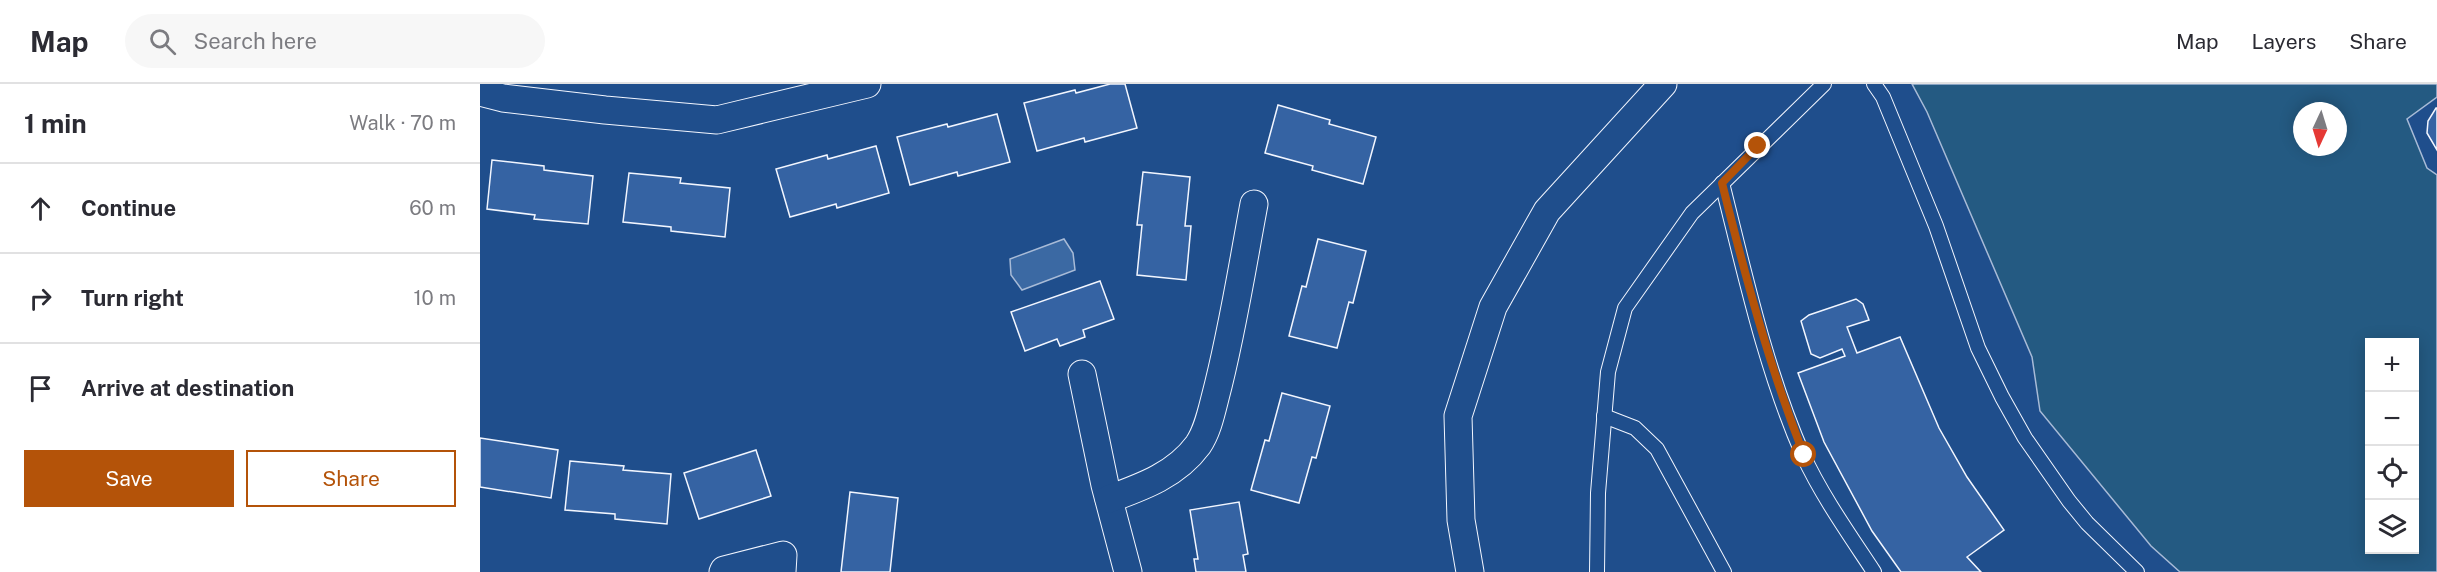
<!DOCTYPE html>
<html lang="en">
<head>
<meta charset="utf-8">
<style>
	:root { --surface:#fff; --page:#f7f7f7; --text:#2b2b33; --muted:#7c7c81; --line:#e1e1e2; --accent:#b45309 }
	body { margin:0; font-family:"Public Sans",sans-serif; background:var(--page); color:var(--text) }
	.controls { position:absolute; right:18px; bottom:18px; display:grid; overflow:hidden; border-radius:0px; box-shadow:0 3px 15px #0003 }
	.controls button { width:54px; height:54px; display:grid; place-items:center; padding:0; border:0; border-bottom:2px solid var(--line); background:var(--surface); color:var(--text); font:30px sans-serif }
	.compass { position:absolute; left:1813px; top:18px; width:54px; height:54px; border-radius:50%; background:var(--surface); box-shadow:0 3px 15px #0003; rotate:184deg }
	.stop { position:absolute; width:18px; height:18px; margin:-14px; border:4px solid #b45309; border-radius:50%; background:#fff }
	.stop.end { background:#b45309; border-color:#fff; box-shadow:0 2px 6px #0008 }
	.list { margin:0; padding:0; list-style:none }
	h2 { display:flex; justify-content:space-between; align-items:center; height:78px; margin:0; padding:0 24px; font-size:26px }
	h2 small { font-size:20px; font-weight:400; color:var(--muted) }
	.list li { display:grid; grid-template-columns:39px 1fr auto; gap:18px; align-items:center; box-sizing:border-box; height:90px; padding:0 24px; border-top:2px solid var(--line) }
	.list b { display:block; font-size:22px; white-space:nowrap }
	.list em { font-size:20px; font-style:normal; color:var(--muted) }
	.actions { display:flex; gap:12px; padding:18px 24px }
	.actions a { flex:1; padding:14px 0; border:2px solid var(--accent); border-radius:0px; text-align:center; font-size:21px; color:var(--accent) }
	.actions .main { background:var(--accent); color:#fff }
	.icon { flex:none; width:33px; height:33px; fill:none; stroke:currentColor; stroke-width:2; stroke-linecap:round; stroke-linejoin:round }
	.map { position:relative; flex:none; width:1957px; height:488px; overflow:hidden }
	header { display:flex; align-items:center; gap:36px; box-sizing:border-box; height:84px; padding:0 30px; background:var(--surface); border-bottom:2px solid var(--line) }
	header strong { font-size:28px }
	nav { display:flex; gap:33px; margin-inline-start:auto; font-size:21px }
	.search { width:420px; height:54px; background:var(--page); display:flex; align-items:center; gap:15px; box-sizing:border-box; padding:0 21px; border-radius:33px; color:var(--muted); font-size:22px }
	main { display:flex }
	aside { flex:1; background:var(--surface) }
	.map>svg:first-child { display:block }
	.green { fill:#245a82; stroke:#a8bbd7; stroke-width:1.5; fill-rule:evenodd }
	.water { fill:#3b69a3; stroke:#a8bbd7; stroke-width:1.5 }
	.building { fill:#3563a3; stroke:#f2f6ff; stroke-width:1.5 }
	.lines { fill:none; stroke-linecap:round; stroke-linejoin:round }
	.lane-casing { stroke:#f2f6ff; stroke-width:16 }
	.street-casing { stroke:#f2f6ff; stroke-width:29 }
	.lane { stroke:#1f4e8c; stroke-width:14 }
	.street { stroke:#1f4e8c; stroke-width:27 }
	.route { stroke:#b45309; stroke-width:8 }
</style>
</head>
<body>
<header>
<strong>Map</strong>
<div class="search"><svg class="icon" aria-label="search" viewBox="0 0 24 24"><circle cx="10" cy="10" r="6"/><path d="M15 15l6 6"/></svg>Search here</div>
<nav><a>Map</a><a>Layers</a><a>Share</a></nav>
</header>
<main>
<aside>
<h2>1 min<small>Walk · 70 m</small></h2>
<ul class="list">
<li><svg class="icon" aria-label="ahead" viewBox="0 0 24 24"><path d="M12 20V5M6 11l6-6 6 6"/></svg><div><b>Continue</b></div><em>60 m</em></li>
<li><svg class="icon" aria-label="right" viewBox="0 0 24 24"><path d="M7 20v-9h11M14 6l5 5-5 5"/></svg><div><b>Turn right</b></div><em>10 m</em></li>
<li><svg class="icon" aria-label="arrive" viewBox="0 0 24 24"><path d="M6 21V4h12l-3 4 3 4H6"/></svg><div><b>Arrive at destination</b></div></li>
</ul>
<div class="actions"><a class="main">Save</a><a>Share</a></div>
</aside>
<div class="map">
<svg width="1957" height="488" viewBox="0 0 1957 488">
	<rect width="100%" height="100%" fill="#1f4e8c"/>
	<!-- green -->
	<path class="green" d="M 1432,0 L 1957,0 L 1957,13 L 1927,35 L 1947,84 L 1957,91 L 1957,488 L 1700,488 L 1671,462 L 1560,327 L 1552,273 L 1447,28 ZM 1822,27 L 1858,27 L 1858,63 L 1822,63 ZM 1934,258 L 1934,466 L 1890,466 L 1890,258 Z"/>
	<!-- water -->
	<polygon class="water" points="584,155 593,169 595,186 542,206 531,191 530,175"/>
	<!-- building -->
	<g class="building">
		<polygon points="630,0 645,0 657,44 605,58 604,54 557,67 544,19 595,6 596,9"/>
		<polygon points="798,21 850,36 849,40 896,53 883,100 832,86 833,82 785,69"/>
		<polygon points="1956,24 1957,24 1957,66 1947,49 1948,37"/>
		<polygon points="517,30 530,78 478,92 477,88 430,101 417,53 467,40 468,43"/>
		<polygon points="396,62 409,109 357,124 356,120 310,133 296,85 347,71 348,75"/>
		<polygon points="12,76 64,82 64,86 113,92 108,140 54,135 55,131 7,125"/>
		<polygon points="663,88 710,93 705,142 711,142 706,196 657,191 662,141 657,141"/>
		<polygon points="149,89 201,94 200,99 250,104 245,153 191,147 191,143 143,138"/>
		<polygon points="838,155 886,167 873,219 869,218 857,264 809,252 822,202 826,203"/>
		<polygon points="620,197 634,235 603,246 605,253 580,262 577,255 545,267 531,228"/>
		<polygon points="1376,215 1383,220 1389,236 1367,243 1377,269 1420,253 1459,344 1487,393 1524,446 1487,473 1501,488 1421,488 1392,447 1344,358 1318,289 1365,272 1362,265 1340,274 1331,270 1321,237 1329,231"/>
		<polygon points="802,309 850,322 836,374 832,373 819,419 771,406 785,356 789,357"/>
		<polygon points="0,354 78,366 71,414 0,403"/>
		<polygon points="276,366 291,412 219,435 204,389"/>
		<polygon points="90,377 144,382 143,386 191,390 187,440 135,435 135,430 85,426"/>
		<polygon points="370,408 418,414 410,488 361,488"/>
		<polygon points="759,418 768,470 763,471 766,488 716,488 714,475 718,475 710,426"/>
	</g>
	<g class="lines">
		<!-- lane casing -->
		<g class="lane-casing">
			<g id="lane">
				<polyline points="1394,0 1403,13 1456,142 1498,264 1522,313 1545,354 1589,417 1607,439 1657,488"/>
				<path d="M 1242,99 C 1265,190 1285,284 1323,371 C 1342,412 1369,450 1394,488"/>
				<polyline points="1124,332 1155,344 1177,365 1244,488"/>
				<polyline points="1117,488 1118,409 1128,288 1145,224 1212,129 1344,0"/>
			</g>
		</g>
		<!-- street casing -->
		<g class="street-casing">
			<g id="street">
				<polyline points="0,8 23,14 125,26 237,36 387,0"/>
				<polyline points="602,290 625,401 648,488"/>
				<path d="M 629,415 C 662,403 696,391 718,361 C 727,348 731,330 735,314 C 752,250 762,184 774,120"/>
				<polyline points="243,488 244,486 303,471 302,488"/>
				<polyline points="990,488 981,436 978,332 1013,223 1067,127 1183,0"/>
			</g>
		</g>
		<!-- lane -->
		<use href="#lane" class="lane"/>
		<!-- street -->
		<use href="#street" class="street"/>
	</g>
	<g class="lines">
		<!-- route -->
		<path class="route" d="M 1278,62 L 1242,99 C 1265,191 1289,282 1324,371"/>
	</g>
</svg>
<div class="controls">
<button>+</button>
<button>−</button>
<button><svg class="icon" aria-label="locate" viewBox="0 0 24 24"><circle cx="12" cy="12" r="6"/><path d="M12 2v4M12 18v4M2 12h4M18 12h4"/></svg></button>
<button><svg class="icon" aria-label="layers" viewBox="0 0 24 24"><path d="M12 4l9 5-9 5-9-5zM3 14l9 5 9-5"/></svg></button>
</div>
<svg class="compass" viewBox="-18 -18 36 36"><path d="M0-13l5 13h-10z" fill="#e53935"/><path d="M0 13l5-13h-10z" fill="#7c7c81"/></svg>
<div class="stop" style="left:1324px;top:371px"></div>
<div class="stop end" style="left:1278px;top:62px"></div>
</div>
</main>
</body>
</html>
